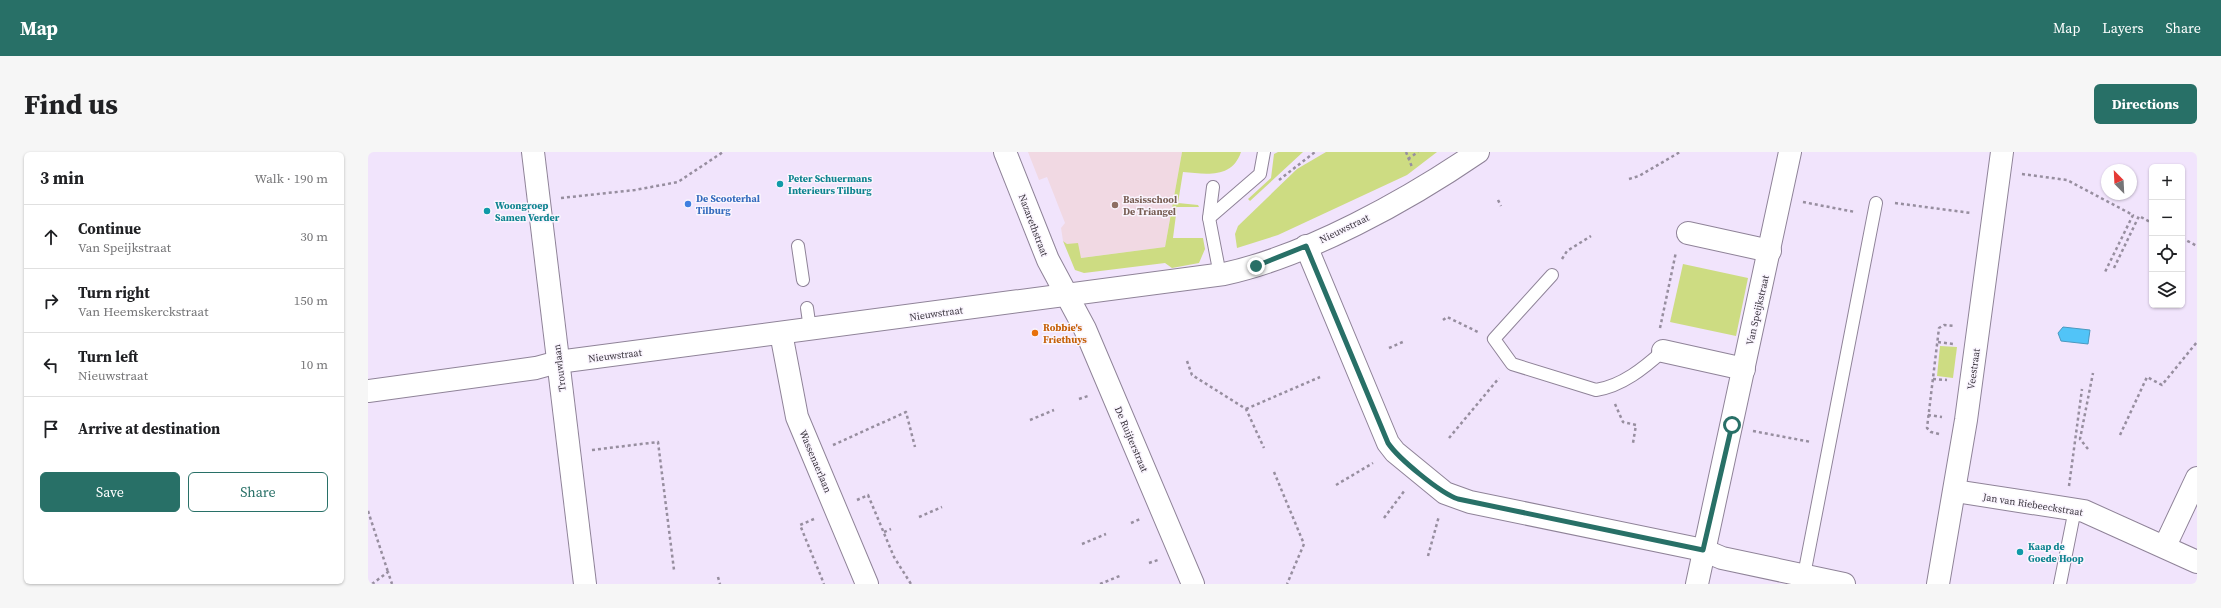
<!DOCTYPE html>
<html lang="en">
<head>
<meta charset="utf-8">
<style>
	:root { --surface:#fff; --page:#f6f6f6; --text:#202124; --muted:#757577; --line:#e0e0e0; --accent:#287067 }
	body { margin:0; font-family:"Source Serif 4",serif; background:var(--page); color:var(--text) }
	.controls { position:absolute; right:12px; top:12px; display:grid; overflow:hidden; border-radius:6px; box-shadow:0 1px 3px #0004 }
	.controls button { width:36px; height:36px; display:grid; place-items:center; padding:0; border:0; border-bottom:1px solid var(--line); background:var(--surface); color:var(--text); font:20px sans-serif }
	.compass { position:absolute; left:1733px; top:12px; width:36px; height:36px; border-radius:50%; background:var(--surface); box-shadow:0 1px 3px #0004; rotate:336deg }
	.stop { position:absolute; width:12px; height:12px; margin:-9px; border:3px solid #287067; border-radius:50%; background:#fff }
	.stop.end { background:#287067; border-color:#fff; box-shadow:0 1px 4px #0008 }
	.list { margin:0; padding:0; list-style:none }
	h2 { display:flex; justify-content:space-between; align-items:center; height:52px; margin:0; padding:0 16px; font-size:17px }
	h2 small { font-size:13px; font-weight:400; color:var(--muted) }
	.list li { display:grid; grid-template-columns:26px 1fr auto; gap:12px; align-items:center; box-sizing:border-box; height:64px; padding:0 16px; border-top:1px solid var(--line) }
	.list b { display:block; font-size:15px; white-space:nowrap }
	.list p { margin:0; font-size:13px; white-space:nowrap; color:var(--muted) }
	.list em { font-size:13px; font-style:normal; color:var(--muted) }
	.actions { display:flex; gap:8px; padding:12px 16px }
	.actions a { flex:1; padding:9px 0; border:1px solid var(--accent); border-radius:6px; text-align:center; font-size:14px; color:var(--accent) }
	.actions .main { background:var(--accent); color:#fff }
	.icon { flex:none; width:22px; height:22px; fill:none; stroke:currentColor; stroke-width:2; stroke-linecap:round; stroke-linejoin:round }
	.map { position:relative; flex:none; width:1829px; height:432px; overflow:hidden; border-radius:6px }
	header { display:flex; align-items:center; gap:24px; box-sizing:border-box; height:56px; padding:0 20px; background:var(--accent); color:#fff }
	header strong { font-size:19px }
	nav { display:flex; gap:22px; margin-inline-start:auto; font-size:14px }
	.intro { display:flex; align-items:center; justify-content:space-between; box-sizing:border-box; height:96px; padding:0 24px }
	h1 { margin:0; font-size:28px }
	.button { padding:10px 18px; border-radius:6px; background:var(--accent); color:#fff; font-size:14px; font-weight:700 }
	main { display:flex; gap:24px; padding:0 24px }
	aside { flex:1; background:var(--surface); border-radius:6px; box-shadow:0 1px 3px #0004 }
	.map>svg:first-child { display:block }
	.education { fill:#f1d9e3 }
	.green { fill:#cddc82 }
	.water { fill:#51c4f8; stroke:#4a99c0 }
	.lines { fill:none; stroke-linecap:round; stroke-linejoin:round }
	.lane-casing { stroke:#8f8398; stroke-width:14 }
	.street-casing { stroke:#8f8398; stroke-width:24 }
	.path { stroke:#978e9f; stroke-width:2.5; stroke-dasharray:3 3; stroke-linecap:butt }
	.lane { stroke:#fff; stroke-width:12 }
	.street { stroke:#fff; stroke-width:22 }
	.route { stroke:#287067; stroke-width:5 }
	.culture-dot { fill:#0f9aa8; stroke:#faf5fe; stroke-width:1.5 }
	.shop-dot { fill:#3f7fe0; stroke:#faf5fe; stroke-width:1.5 }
	.education-dot { fill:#8d6e63; stroke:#faf5fe; stroke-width:1.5 }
	.food-dot { fill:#e8710a; stroke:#faf5fe; stroke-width:1.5 }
	.labels { text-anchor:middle; stroke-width:3; stroke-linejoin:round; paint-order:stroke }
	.culture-label { font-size:10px; font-weight:bold; fill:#0d838f; stroke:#faf5fe; text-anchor:start }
	.shop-label { font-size:10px; font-weight:bold; fill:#366cbe; stroke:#faf5fe; text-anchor:start }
	.education-label { font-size:10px; font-weight:bold; fill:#785e54; stroke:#faf5fe; text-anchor:start }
	.street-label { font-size:10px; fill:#39343d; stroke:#faf5fe }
	.food-label { font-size:10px; font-weight:bold; fill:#c56008; stroke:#faf5fe; text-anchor:start }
</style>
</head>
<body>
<header>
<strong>Map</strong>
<nav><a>Map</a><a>Layers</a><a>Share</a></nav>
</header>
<div class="intro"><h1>Find us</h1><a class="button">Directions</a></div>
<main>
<aside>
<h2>3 min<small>Walk · 190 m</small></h2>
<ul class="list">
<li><svg class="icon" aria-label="ahead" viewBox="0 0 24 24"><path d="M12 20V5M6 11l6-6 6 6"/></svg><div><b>Continue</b><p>Van Speijkstraat</p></div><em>30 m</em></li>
<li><svg class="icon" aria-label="right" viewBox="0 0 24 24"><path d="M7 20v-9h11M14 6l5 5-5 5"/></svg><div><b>Turn right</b><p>Van Heemskerckstraat</p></div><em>150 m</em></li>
<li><svg class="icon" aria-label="left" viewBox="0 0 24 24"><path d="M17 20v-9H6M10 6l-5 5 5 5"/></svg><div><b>Turn left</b><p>Nieuwstraat</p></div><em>10 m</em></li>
<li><svg class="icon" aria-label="arrive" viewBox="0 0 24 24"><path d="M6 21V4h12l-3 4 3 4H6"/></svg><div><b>Arrive at destination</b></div></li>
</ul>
<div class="actions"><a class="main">Save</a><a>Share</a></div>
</aside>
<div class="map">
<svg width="1829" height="432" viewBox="0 0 1829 432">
	<rect width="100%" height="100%" fill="#f1e4fc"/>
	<!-- education -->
	<polygon class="education" points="660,0 814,0 797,95 712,106 695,89 693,76 697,71 679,25 671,28"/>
	<!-- green -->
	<g class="green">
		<path d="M 814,0 L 873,0 C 864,27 838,22 815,20 L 810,51 L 830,53 L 831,55 L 809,55 L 805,86 L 835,86 L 837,97 L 831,111 L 804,116 L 797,111 L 716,121 L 707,118 L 695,89 L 699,92 L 710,91 L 713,106 L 797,95 Z"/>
		<polygon points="910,0 935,0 882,49 880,47 903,26 906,2"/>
		<polygon points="958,0 1069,0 1039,23 910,83 869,96 867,82 870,74 929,17"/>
		<polygon points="1315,112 1380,126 1368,184 1302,170"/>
		<polygon points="1572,194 1589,195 1585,226 1569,224"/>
	</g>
	<!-- water -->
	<polygon class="water" points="1695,175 1722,178 1720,192 1693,189 1690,181"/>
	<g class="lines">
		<!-- lane casing -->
		<g class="lane-casing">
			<g id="lane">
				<polyline points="845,35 841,66 852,123"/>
				<polyline points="841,66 892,22 896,0"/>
				<polyline points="430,94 435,128"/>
				<path d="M 1184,123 L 1126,187 L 1144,212 L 1228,238 C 1254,234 1276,216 1295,199"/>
				<polyline points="439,156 442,177"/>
				<polyline points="1436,423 1508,51"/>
				<polyline points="1692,432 1707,357"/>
			</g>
		</g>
		<!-- street casing -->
		<g class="street-casing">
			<g id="street">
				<polyline points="165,0 217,432"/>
				<polyline points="637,0 680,108 717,177 825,432"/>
				<polyline points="1320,81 1402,99"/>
				<polyline points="938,94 1020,291 1027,300 1077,341 1102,350 1335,398 1354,406 1476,432"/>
				<polyline points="413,181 429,265 499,432"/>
				<polyline points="1295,199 1376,217"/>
				<path d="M 0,239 L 168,216 L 190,210 L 856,122 C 939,104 1040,48 1110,0"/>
				<polyline points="1587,339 1716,359 1829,410"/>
				<polyline points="1797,394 1829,326"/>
				<polyline points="1329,432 1422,0"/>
				<polyline points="1570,432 1598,268 1634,0"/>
			</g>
		</g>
		<!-- path -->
		<g class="path">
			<polyline points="1038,0 1044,15"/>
			<polyline points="1040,7 1050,0"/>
			<polyline points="1654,22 1699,28 1765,63 1736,122"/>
			<polyline points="1261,27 1271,24 1312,0"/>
			<polyline points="911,28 947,0"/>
			<polyline points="193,46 267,38 310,30 355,0"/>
			<polyline points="1130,48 1133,54"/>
			<polyline points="1435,50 1487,60"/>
			<polyline points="1527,51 1603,61"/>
			<polyline points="1814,86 1829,94"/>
			<polyline points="1194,107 1199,99 1223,84"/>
			<polyline points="1746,116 1771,64 1784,71"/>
			<polyline points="1075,168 1079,165 1110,180"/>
			<polyline points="1292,176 1308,100"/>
			<polyline points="1570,190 1585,192"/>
			<polyline points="1021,196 1037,189"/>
			<polyline points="819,209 824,223 878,257 896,296"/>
			<polyline points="1565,227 1579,228"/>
			<polyline points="711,247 720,244"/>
			<polyline points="1247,252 1255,270 1268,273 1265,291"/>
			<polyline points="878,257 952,225"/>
			<polyline points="1560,263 1574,265"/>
			<polyline points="662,268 686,258"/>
			<polyline points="1385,279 1443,290"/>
			<polyline points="1571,282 1563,280 1559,276 1571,176 1576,173 1587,174"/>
			<polyline points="1752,283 1779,225 1794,233 1829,190"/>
			<polyline points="1081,286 1131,226"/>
			<polyline points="465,293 538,260 547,295"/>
			<polyline points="1720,297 1712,287 1725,221"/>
			<polyline points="224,298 290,290 306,418"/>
			<polyline points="906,320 936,392 919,432"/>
			<polyline points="968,333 1005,311"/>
			<polyline points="1701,334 1714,237"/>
			<polyline points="489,348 500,343 526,405 543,432"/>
			<polyline points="0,359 20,420"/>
			<polyline points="551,365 574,355"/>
			<polyline points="1016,366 1037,338"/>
			<polyline points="446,367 432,373 456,432"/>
			<polyline points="763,371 772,367"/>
			<polyline points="516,380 523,377"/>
			<polyline points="714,392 738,382"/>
			<polyline points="1060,404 1071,364"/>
			<polyline points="781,411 790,408"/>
			<polyline points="350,425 352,432"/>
			<polyline points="4,432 20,420 24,432"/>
			<polyline points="732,432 754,423"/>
		</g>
		<!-- lane -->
		<use href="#lane" class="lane"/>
		<!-- street -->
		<use href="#street" class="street"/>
	</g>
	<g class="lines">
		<!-- route -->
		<path class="route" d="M 888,114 L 938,94 L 1020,291 C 1030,306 1072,341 1090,347 L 1335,398 L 1364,273"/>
	</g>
	<!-- markers -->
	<g class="culture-dot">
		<circle cx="412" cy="32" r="4"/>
		<circle cx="119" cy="59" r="4"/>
		<circle cx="1652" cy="400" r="4"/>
	</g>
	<circle class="shop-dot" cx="320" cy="52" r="4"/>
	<circle class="education-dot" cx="747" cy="53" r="4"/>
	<circle class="food-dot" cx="667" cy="181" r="4"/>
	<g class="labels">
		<!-- culture labels -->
		<g class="culture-label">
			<text x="420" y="30">Peter Schuermans<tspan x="420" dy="12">Interieurs Tilburg</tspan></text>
			<text x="127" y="57">Woongroep<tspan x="127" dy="12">Samen Verder</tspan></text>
			<text x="1660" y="398">Kaap de<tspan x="1660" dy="12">Goede Hoop</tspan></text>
		</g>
		<!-- shop labels -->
		<g class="shop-label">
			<text x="328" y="50">De Scooterhal<tspan x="328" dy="12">Tilburg</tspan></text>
		</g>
		<!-- education labels -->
		<g class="education-label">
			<text x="755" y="51">Basisschool<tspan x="755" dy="12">De Triangel</tspan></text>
		</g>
		<!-- street labels -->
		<g class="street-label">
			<text transform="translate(666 73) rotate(69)" y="4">Nazarethstraat</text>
			<text transform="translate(976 76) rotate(-26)" y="4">Nieuwstraat</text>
			<text transform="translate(1389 158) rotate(-77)" y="4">Van Speijkstraat</text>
			<text transform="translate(568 161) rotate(-8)" y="4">Nieuwstraat</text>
			<text transform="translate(247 203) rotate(-7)" y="4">Nieuwstraat</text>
			<text transform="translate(191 216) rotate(-97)" y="4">Trouwlaan</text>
			<text transform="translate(1605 217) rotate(-82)" y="4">Veestraat</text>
			<text transform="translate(764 287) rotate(67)" y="4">De Ruijterstraat</text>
			<text transform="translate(448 309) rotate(67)" y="4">Wassenaerlaan</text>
			<text transform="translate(1665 352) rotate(9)" y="4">Jan van Riebeeckstraat</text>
		</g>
		<!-- food labels -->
		<g class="food-label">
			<text x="675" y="179">Robbie's<tspan x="675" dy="12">Friethuys</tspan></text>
		</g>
	</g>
</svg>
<div class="controls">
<button>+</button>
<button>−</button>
<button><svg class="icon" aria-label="locate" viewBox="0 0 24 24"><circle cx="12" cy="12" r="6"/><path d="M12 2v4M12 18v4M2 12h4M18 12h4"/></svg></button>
<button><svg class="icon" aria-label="layers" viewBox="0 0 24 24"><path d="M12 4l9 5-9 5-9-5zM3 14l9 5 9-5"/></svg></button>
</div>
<svg class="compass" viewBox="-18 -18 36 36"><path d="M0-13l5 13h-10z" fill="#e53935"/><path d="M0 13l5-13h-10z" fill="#757577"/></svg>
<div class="stop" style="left:1364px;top:273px"></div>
<div class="stop end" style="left:888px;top:114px"></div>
</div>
</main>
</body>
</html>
